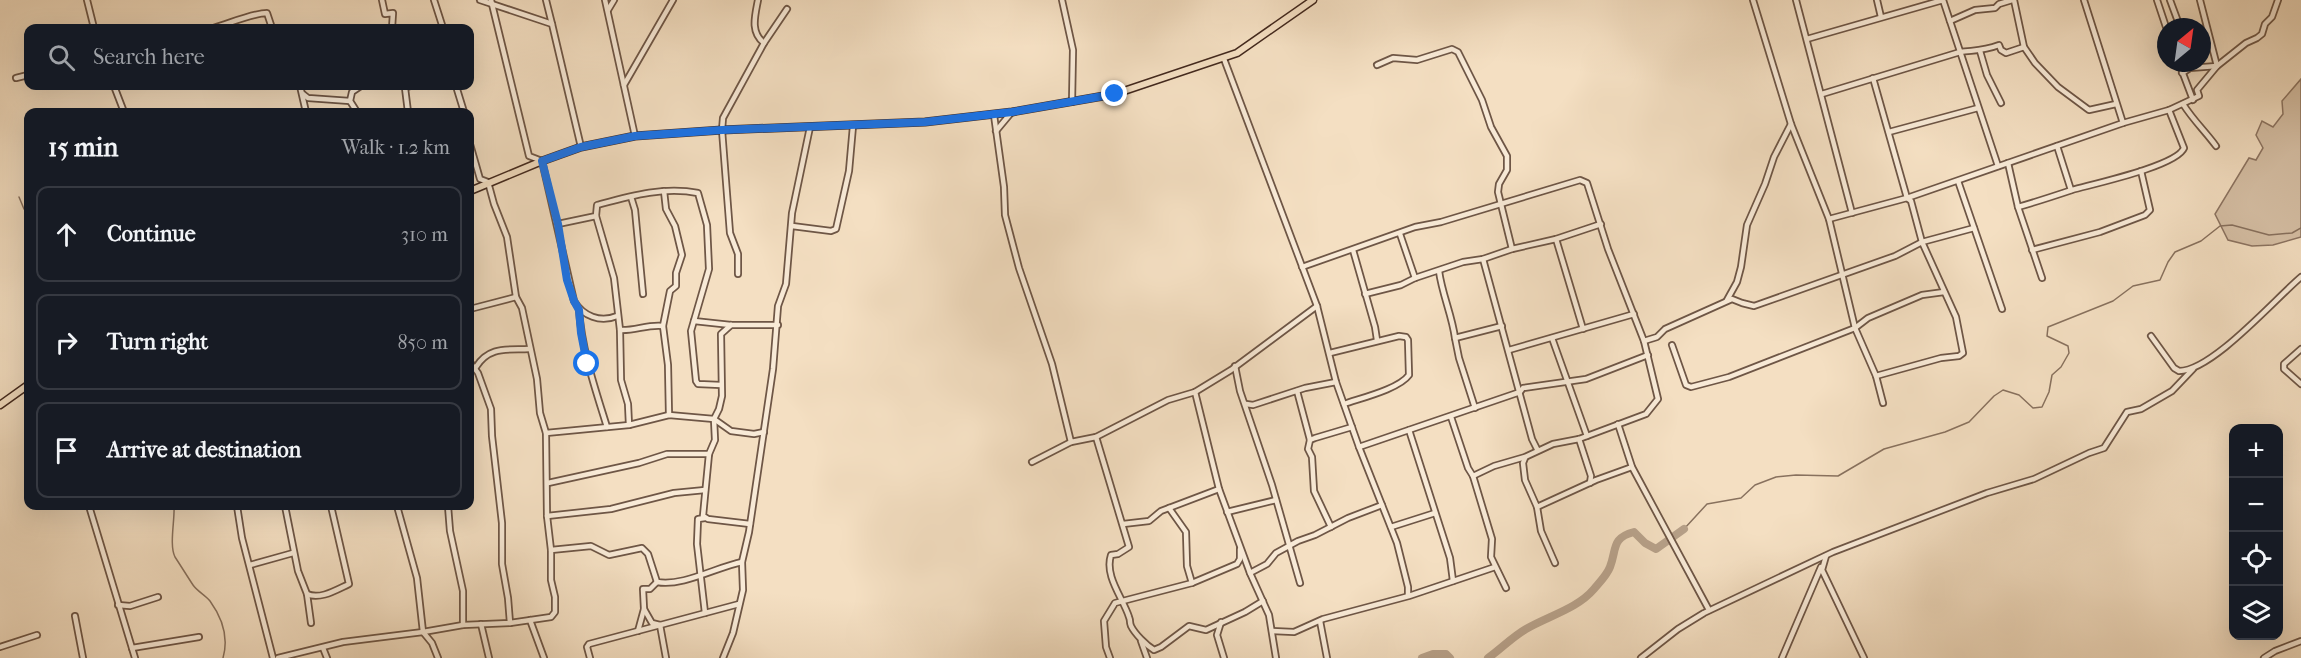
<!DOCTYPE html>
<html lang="en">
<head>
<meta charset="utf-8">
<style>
	:root { --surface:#171b24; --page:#242831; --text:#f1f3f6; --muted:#9ea1a6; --line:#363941 }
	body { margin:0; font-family:"IM FELL French Canon",serif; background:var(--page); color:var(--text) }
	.controls { position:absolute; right:18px; bottom:18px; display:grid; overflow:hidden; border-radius:12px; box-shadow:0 6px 24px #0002 }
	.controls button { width:54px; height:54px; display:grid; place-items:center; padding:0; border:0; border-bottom:2px solid var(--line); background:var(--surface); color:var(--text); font:30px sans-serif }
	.compass { position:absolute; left:2157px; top:18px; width:54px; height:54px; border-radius:50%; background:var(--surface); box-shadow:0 6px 24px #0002; rotate:29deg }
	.stop { position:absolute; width:18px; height:18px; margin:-14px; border:4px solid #1a73e8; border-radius:50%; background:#fff }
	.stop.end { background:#1a73e8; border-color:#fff; box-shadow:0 2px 6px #0008 }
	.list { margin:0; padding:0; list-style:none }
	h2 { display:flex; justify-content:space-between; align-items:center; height:78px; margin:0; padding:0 24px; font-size:26px }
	h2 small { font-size:20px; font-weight:400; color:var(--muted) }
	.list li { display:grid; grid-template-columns:39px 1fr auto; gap:18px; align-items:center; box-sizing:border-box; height:96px; margin:0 12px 12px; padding:0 12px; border:2px solid var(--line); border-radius:12px }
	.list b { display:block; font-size:22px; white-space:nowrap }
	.list em { font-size:20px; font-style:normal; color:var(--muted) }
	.icon { flex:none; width:33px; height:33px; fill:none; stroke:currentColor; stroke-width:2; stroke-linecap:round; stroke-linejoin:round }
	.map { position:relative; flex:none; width:2301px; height:658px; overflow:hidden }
	.search { position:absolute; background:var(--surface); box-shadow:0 6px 24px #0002; left:24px; top:24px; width:450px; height:66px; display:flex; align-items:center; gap:15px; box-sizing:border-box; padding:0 21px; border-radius:12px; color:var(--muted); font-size:22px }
	.panel { position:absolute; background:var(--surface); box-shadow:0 6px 24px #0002; left:24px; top:108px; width:450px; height:402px; border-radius:12px }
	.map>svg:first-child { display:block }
	.green { fill:#d6c0a6; stroke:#8c7462; stroke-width:1.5 }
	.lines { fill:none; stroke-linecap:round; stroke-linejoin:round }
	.stream { stroke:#88715e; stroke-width:1.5 }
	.river { stroke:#b7a18a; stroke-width:8 }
	.minor-casing { stroke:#6e5646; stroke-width:8 }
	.major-casing { stroke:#42281d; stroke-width:9 }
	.minor { stroke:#f8ead7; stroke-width:4.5 }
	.major { stroke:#f4dfc2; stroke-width:6 }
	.route { stroke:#1a73e8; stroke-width:8 }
</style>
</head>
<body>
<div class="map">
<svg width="2301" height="658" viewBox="0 0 2301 658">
	<rect width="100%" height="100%" fill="#f4dfc2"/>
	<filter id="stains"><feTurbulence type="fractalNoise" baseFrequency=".00333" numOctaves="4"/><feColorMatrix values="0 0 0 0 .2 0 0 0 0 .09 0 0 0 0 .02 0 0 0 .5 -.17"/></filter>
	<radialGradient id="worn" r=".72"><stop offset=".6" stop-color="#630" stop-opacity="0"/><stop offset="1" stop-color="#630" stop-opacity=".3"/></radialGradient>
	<!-- green -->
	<polygon class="green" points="2301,79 2301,237 2273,245 2252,246 2228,240 2215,214 2249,158 2256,160 2263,148 2256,135 2262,121 2273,127 2283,114 2282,101"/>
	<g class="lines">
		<!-- stream -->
		<g class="stream">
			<polyline points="19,197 24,209 28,211"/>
			<path d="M 174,506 C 175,520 169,545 175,557 C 179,563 189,579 193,585 C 197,591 205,595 210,601 C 223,619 229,637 223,658"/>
			<polyline points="1684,529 1707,504 1741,498 1755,485 1776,477 1796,475 1838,476 1884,449 1945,432 1969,422 1994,396 2003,390 2019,395 2033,408 2042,407 2049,392 2052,375 2061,367 2069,353 2068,346 2047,336 2048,327 2113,301 2133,286 2160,280 2168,262 2175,252 2201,241 2220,226 2232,225 2269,235 2292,233 2301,228"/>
		</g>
		<!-- river -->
		<g class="river">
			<polyline points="1422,658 1433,654 1446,654 1450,658"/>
			<path d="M 1488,658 C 1501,649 1512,637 1526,629 C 1548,616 1577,609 1594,589 C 1599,583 1607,575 1610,567 C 1617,549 1611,538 1634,532 L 1645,543 L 1656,549 L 1684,529"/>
		</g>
		<!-- minor casing -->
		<g class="minor-casing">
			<g id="minor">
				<polyline points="87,0 94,28"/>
				<polyline points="382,0 385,14 393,13 392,28"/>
				<polyline points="434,0 443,28"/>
				<polyline points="480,0 552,24 581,147"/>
				<path d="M 491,0 L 529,156 L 542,161 L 574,301 C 583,316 600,323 617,316"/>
				<polyline points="546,0 552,24"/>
				<polyline points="605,0 635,136"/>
				<polyline points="1062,0 1073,50 1072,102"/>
				<polyline points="1753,0 1791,124 1829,219 1855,328 1876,376 1883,403"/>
				<polyline points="1796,0 1852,213"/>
				<polyline points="1877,0 1881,17"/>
				<polyline points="2014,0 2024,47 2035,63 2058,87 2089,110 2116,104"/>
				<polyline points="2084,0 2123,123"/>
				<polyline points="2157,0 2166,27"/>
				<polyline points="2170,0 2180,27"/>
				<polyline points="608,10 614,0"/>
				<polyline points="1950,21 1975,10 1995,8 1999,4 2012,0"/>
				<path d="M 213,28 C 228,24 253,13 267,13 L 272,28"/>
				<polyline points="1807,39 1943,0 1998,166"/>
				<polyline points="764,43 787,9"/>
				<polyline points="1980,51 1987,75 2001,103"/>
				<polyline points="1224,59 1317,306 1336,382 1359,447 1397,543 1408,587 1408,595"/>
				<polyline points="2179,63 2193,100"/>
				<polyline points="1377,65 1393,58 1417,60 1452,49 1458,52 1482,100 1491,127 1507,156 1507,170 1499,184 1498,192 1512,249"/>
				<polyline points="2182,73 2190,68 2217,66 2246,43 2257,38 2262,34 2265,24 2272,17 2278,0"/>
				<polyline points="16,78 28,75"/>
				<polyline points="1873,78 1907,198 1911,201 1922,242 1956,317 1963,353 1959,356 1941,358 1876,376"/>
				<polyline points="624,85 673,0"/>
				<polyline points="114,86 124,112"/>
				<polyline points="300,86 306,112"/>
				<polyline points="456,86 464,112"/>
				<polyline points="303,94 308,98 350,101"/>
				<path d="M 1822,94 L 1960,52 C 1976,50 1983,51 1999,45 L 2001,50 L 2006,53 L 2024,47"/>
				<path d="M 2183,104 C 2193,120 2205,131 2216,146"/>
				<polyline points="357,112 350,101 352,92 361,86"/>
				<polyline points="408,112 405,88 410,86"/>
				<polyline points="994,115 1004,187 1005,215 1019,268 1052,364 1071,442 1096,437 1168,400 1195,392 1231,370 1317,306"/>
				<polyline points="996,131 1011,113"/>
				<polyline points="1889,132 1978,108"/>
				<polyline points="2057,146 2071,190"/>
				<polyline points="2008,163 2018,207 2042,278"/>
				<polyline points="1958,181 2002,309"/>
				<polyline points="664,191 666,209 675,226 682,255 676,273 676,286 670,291 663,326 668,365 669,415"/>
				<polyline points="631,197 635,210 643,294"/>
				<path d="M 2018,207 C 2036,202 2054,196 2072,190 C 2093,184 2177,166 2184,148 L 2169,110"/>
				<polyline points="596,216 614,278 620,330 621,380 628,404 629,425"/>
				<polyline points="1829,219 1907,198 2123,123 2169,110 2199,96 2197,90 2217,66 2200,0"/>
				<path d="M 558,224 L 596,216 L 597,205 C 630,196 664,186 698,193 L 707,225 L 709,269 L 691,331 L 696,381 L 698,384 L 721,385"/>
				<polyline points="792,226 831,231 836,229 849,171 853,126"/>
				<polyline points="1400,234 1415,278"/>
				<polyline points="1556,239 1583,329"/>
				<polyline points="1353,250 1375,327 1377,340"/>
				<polyline points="2032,250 2100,232 2145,215 2150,210 2141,171"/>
				<polyline points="1483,259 1532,439 1537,449"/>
				<polyline points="1302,267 1415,227 1441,222 1580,180 1587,183 1608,249 1644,341 1658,399 1646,414 1579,439 1553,444 1525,457 1494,466 1473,476"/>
				<path d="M 1439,271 C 1442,294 1452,315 1455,338 L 1502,326"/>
				<path d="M 738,274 L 738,254 L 730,233 L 722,130 L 723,118 L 764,43 C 750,32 755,16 758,0"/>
				<polyline points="1365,294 1401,285 1415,278 1463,262 1483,259 1512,249 1556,239 1601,224"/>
				<polyline points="1727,300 1737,282 1741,267 1747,225 1765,184 1774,157 1791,124"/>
				<polyline points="470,309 516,297"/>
				<path d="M 579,310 C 582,351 595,388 607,427"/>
				<polyline points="694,321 731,325 778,325"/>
				<polyline points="731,325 721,334 722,396 719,409 714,419 715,440 709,454 703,516 708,519 750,524"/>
				<path d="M 620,330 C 635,331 648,324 663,326"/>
				<path d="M 2151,336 L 2174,368 L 2179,371 C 2212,371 2274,300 2301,277"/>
				<polyline points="1455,338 1459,358 1475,408"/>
				<polyline points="1552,338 1587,436"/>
				<polyline points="1644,341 1657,337 1665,329 1732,299 1742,303 1754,306 1895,256 1922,242 1974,228"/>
				<polyline points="1672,345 1686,385 1691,387 1729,377 1855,328 1868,318 1922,295 1944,292"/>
				<polyline points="2301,349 2284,364 2284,369 2301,384"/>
				<polyline points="1509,350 1634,314"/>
				<path d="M 1330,353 L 1399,336 L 1406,337 L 1408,340 L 1409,375 C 1399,389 1361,398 1344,404"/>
				<polyline points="470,362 478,373 491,409 492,436 502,523 502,564 508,598 510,623"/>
				<polyline points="1235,366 1240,391 1272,485 1300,583"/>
				<path d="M 476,367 C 489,346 507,350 529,349"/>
				<polyline points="1297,391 1310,440"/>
				<polyline points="1195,392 1219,489 1250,573 1269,615 1276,658"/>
				<polyline points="1246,404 1253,405 1305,388 1336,382"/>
				<polyline points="1451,417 1468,468 1473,476 1492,539 1491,557 1506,588"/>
				<polyline points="1618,424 1632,467 1709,610"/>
				<polyline points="1409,430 1450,558 1453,581"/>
				<polyline points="546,433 629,425 669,415 714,419 731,431 754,434 764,432"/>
				<path d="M 1096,437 L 1129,547 L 1118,554 L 1111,555 C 1104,576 1123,598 1129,617 C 1131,622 1129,621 1131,626 C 1135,634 1146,645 1154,650 L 1161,647 L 1189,626 L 1206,630 L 1245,612 L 1263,601"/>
				<polyline points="1579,439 1591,476 1590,483"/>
				<polyline points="1359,447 1520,392 1523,388 1586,379 1648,355"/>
				<polyline points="1525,458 1523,463 1525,480 1537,507 1541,531 1555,563"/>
				<polyline points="1032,462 1071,442"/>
				<polyline points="548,483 639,463 667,454 709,454"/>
				<polyline points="89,506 135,658"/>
				<polyline points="237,506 242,538 273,658"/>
				<path d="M 285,506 L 298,571 L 307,594 C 320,600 336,590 349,584 L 331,506"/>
				<polyline points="397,506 417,578 423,632 432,643 438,658"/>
				<polyline points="448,506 450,531 463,591 463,625"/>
				<polyline points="1537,507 1596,480 1632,467"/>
				<polyline points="1169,508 1186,532 1187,566 1192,583"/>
				<polyline points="1227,512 1276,500"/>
				<polyline points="547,516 611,509 674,493 705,490"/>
				<polyline points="705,518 698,519 697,544 705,613"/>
				<polyline points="1123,524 1149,521 1161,511 1219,489"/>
				<polyline points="1331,527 1314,491 1312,457 1308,449 1310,440 1315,438 1352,427"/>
				<polyline points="1391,527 1435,513"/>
				<path d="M 551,550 L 591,546 L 609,555 L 642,548 L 648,554 L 657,582 C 682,587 717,567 742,562"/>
				<polyline points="1826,556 1822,570 1864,658"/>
				<polyline points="250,565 293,553"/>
				<polyline points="1250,573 1267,564 1276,553 1298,541 1315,535 1348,518 1382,505"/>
				<polyline points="657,582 650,589 643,589 644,609 652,623 660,625 666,658"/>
				<polyline points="307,594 311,623"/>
				<polyline points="118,605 130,606 158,597"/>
				<polyline points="75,616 83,658"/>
				<polyline points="530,620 544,658"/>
				<polyline points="1320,621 1327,658"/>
				<polyline points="1221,622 1217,635 1224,658"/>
				<polyline points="481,624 489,658"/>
				<polyline points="638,631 644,609"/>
				<polyline points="1272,631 1294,632 1323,619 1409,596 1495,567"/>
				<polyline points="1141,641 1147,658"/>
				<polyline points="0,647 37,635"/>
				<polyline points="132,648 199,637"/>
				<polyline points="323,648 327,658"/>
				<polyline points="278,658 343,642 423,632 463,625 510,623 551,617 555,612 555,597 551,580 551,550 547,516 546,433 540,413 537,379 522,308 516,297 507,237 494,204 488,182 480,179 470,144"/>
				<polyline points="590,658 587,647 589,644 739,604"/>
				<polyline points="723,658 733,633 743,590 742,562 749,532 773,369 778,306 786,284 792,213 810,127"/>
				<polyline points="1110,658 1106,647 1104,621 1115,603 1192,583 1237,564 1240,559 1240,549"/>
				<polyline points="1641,658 1678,629 1704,613 1833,552 1987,493 2034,479 2089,453 2104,448 2127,412 2141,409 2172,391 2193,369"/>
				<polyline points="1782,658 1821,567"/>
				<polyline points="2264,658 2275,651 2301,641"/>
			</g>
		</g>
		<!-- major casing -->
		<g class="major-casing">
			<g id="major">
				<polyline points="470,191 542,161 581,147 635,136 722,130 925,122 1012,112 1115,94 1237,53 1313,0"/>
				<polyline points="0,405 28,385"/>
			</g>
		</g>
		<!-- minor -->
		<use href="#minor" class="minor"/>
		<!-- major -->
		<use href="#major" class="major"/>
	</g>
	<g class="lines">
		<!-- route -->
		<polyline class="route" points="587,364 581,333 579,310 574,301 567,280 558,224 542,161 581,147 635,136 722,130 925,122 1012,112 1115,94"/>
	</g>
	<rect width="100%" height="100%" filter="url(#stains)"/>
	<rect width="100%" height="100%" fill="url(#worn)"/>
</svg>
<div class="controls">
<button>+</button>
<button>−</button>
<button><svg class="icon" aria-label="locate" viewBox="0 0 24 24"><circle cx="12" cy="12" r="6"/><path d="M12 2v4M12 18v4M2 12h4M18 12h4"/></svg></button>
<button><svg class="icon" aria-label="layers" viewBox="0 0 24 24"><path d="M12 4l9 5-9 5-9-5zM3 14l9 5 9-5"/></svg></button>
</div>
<svg class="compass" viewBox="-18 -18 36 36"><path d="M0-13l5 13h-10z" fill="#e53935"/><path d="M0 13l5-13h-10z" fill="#9ea1a6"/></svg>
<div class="stop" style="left:587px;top:364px"></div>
<div class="stop end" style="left:1115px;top:94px"></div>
<div class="search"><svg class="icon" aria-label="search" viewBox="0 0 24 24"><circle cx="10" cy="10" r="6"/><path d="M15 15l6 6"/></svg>Search here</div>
<section class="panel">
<h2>15 min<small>Walk · 1.2 km</small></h2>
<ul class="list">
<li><svg class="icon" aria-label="ahead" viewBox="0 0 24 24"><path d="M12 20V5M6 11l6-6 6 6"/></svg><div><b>Continue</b></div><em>310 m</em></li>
<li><svg class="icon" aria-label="right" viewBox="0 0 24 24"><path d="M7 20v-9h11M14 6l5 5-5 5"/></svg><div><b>Turn right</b></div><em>850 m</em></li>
<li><svg class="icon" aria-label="arrive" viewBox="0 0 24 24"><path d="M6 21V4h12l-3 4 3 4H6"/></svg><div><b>Arrive at destination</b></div></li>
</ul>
</section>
</div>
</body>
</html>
